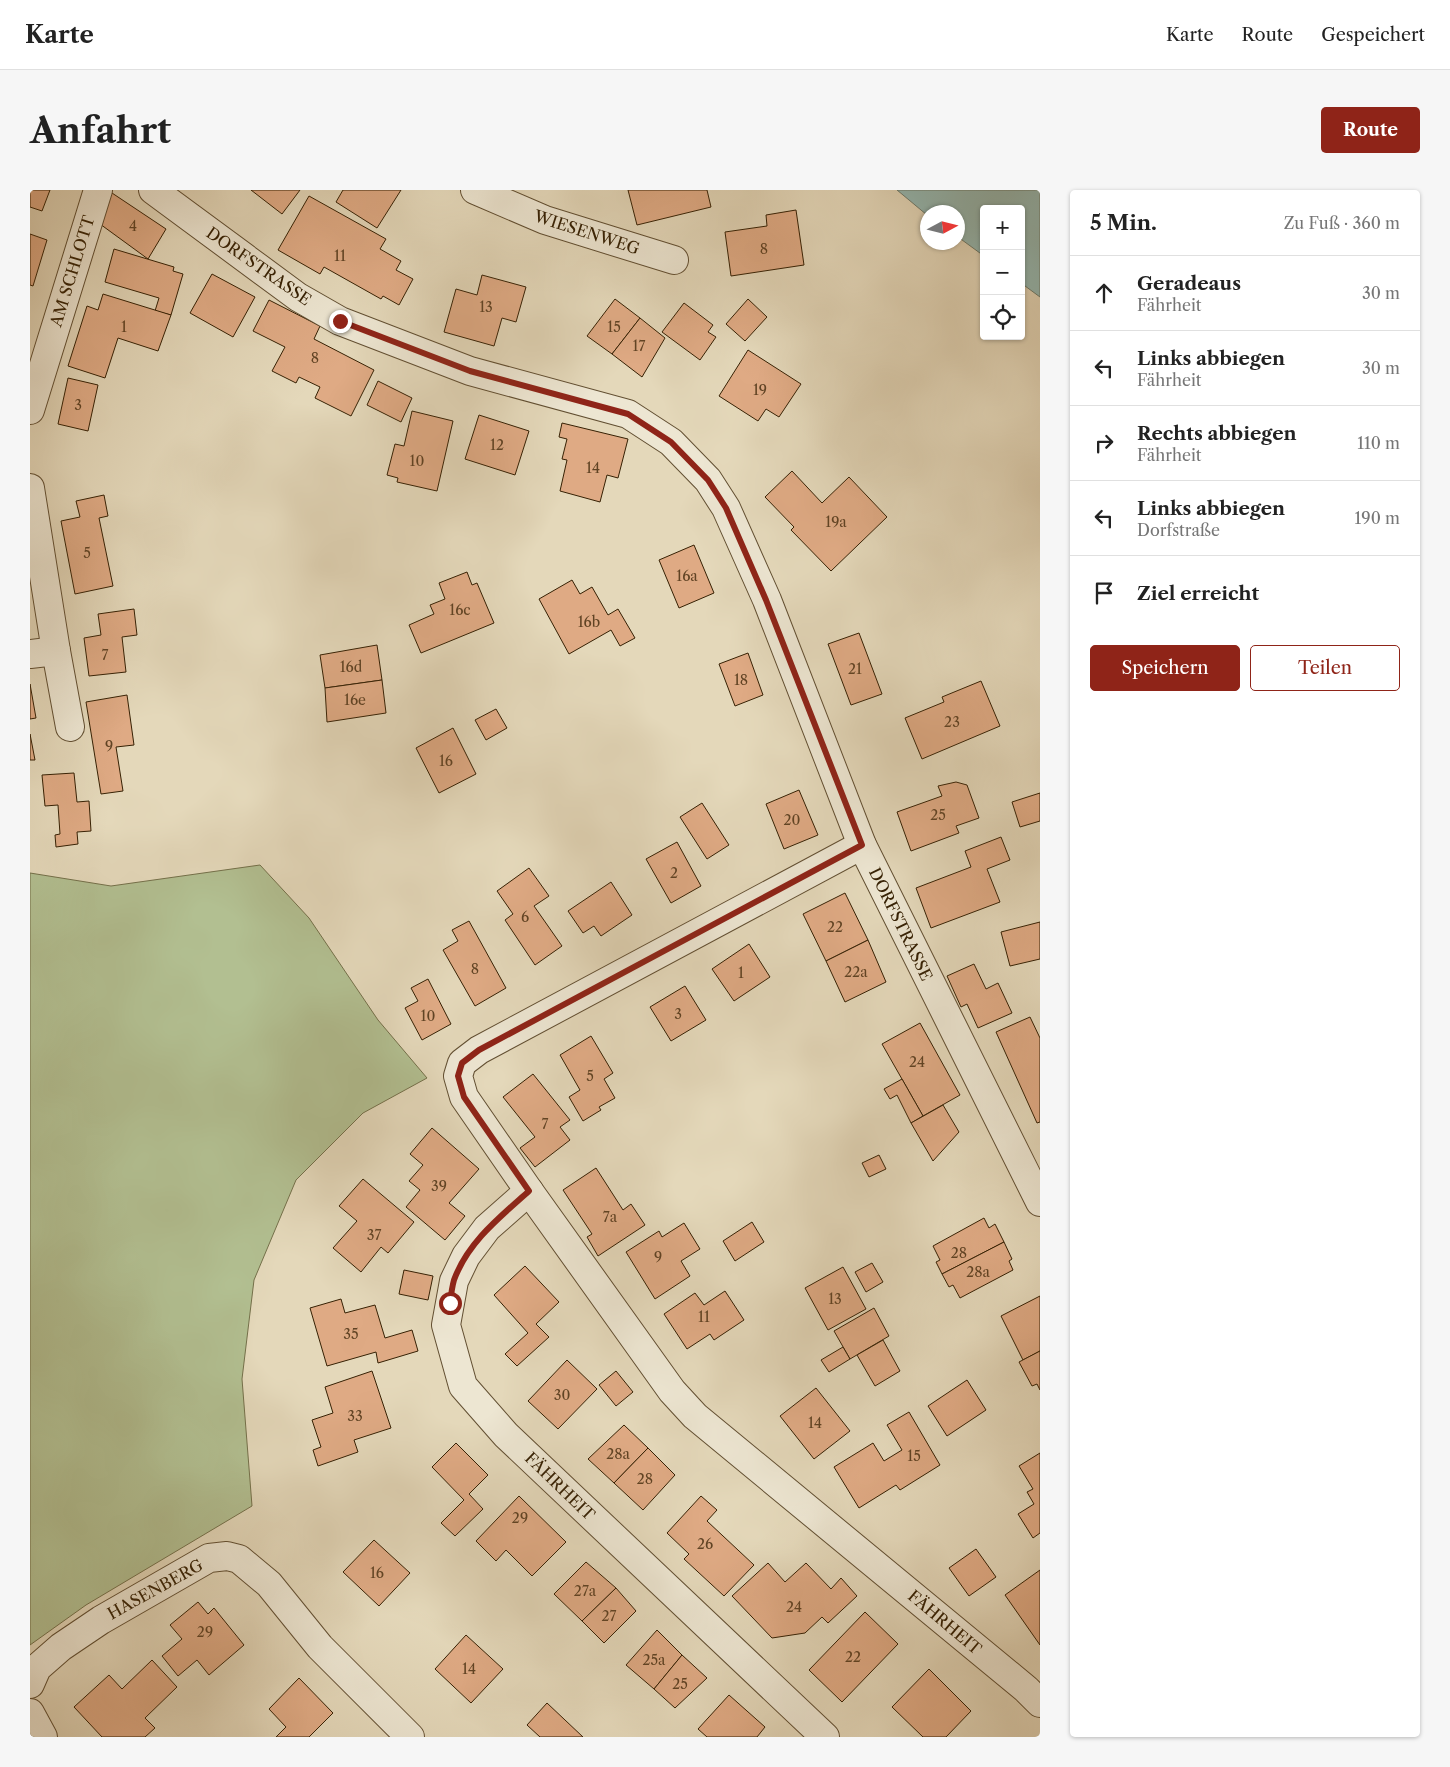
<!DOCTYPE html>
<html lang="de">
<head>
<meta charset="utf-8">
<style>
	:root { --surface:#fff; --page:#f6f6f6; --text:#222; --muted:#767676; --line:#e0e0e0; --accent:#8f2418 }
	body { margin:0; font-family:"Libre Caslon Text",serif; background:var(--page); color:var(--text) }
	.controls { position:absolute; right:15px; top:15px; display:grid; overflow:hidden; border-radius:5px; box-shadow:0 1px 4px #0004 }
	.controls button { width:45px; height:45px; display:grid; place-items:center; padding:0; border:0; border-bottom:1px solid var(--line); background:var(--surface); color:var(--text); font:25px sans-serif }
	.compass { position:absolute; left:890px; top:15px; width:45px; height:45px; border-radius:50%; background:var(--surface); box-shadow:0 1px 4px #0004; rotate:83deg }
	.stop { position:absolute; width:15px; height:15px; margin:-11px; border:4px solid #8f2418; border-radius:50%; background:#fff }
	.stop.end { background:#8f2418; border-color:#fff; box-shadow:0 1px 5px #0008 }
	.list { margin:0; padding:0; list-style:none }
	h2 { display:flex; justify-content:space-between; align-items:center; height:65px; margin:0; padding:0 20px; font-size:21px }
	h2 small { font-size:16px; font-weight:400; color:var(--muted) }
	.list li { display:grid; grid-template-columns:32px 1fr auto; gap:15px; align-items:center; box-sizing:border-box; height:75px; padding:0 20px; border-top:1px solid var(--line) }
	.list b { display:block; font-size:19px; white-space:nowrap }
	.list p { margin:0; font-size:16px; white-space:nowrap; color:var(--muted) }
	.list em { font-size:16px; font-style:normal; color:var(--muted) }
	.actions { display:flex; gap:10px; padding:15px 20px }
	.actions a { flex:1; padding:11px 0; border:1px solid var(--accent); border-radius:5px; text-align:center; font-size:18px; color:var(--accent) }
	.actions .main { background:var(--accent); color:#fff }
	.icon { flex:none; width:28px; height:28px; fill:none; stroke:currentColor; stroke-width:2; stroke-linecap:round; stroke-linejoin:round }
	.map { position:relative; flex:none; width:1010px; height:1547px; overflow:hidden; border-radius:5px }
	header { display:flex; align-items:center; gap:30px; box-sizing:border-box; height:70px; padding:0 25px; background:var(--surface); border-bottom:1px solid var(--line) }
	header strong { font-size:24px }
	nav { display:flex; gap:28px; margin-inline-start:auto; font-size:18px }
	.intro { display:flex; align-items:center; justify-content:space-between; box-sizing:border-box; height:120px; padding:0 30px }
	h1 { margin:0; font-size:35px }
	.button { padding:12px 22px; border-radius:5px; background:var(--accent); color:#fff; font-size:18px; font-weight:700 }
	main { display:flex; gap:30px; padding:0 30px }
	aside { flex:1; background:var(--surface); border-radius:5px; box-shadow:0 1px 4px #0004 }
	.map>svg:first-child { display:block }
	.green { fill:#b2bf91; stroke:#74704a }
	.water { fill:#95b9b3; stroke:#6f7c6d }
	.building { fill:#dfaa84; stroke:#362104 }
	.lines { fill:none; stroke-linecap:round; stroke-linejoin:round }
	.minor-casing { stroke:#624f32; stroke-width:30 }
	.tertiary-casing { stroke:#624f32; stroke-width:30 }
	.minor { stroke:#ede6d2; stroke-width:28 }
	.tertiary { stroke:#ede6d2; stroke-width:28 }
	.route { stroke:#8f2418; stroke-width:6 }
	.labels { text-anchor:middle; stroke-width:4; stroke-linejoin:round; paint-order:stroke }
	.number-label { font-size:14px; fill:#604324 }
	.street-label { font-size:16px; fill:#362104; stroke:#ede6d2 }
</style>
</head>
<body>
<header>
<strong>Karte</strong>
<nav><a>Karte</a><a>Route</a><a>Gespeichert</a></nav>
</header>
<div class="intro"><h1>Anfahrt</h1><a class="button">Route</a></div>
<main>
<div class="map">
<svg width="1010" height="1547" viewBox="0 0 1010 1547">
	<rect width="100%" height="100%" fill="#e4d8ba"/>
	<filter id="stains"><feTurbulence type="fractalNoise" baseFrequency=".004" numOctaves="4"/><feColorMatrix values="0 0 0 0 .2 0 0 0 0 .09 0 0 0 0 .02 0 0 0 .5 -.17"/></filter>
	<radialGradient id="worn" r=".72"><stop offset=".6" stop-color="#630" stop-opacity="0"/><stop offset="1" stop-color="#630" stop-opacity=".3"/></radialGradient>
	<!-- green -->
	<polygon class="green" points="230,675 279,728 348,830 397,888 333,923 266,990 224,1090 212,1189 222,1316 56,1415 0,1455 0,683 81,696"/>
	<!-- water -->
	<polygon class="water" points="867,0 1010,0 1010,107 991,93 991,19 954,19 954,66 928,47 928,22 898,22 897,25"/>
	<!-- building -->
	<g class="building">
		<polygon points="0,0 20,0 12,21 0,17"/>
		<polygon points="221,0 270,0 252,24"/>
		<polygon points="313,0 371,0 347,38 306,12"/>
		<polygon points="598,0 677,0 681,17 607,35"/>
		<polygon points="79,1 136,39 118,69 70,34"/>
		<polygon points="279,6 356,49 350,59 371,71 366,80 383,89 369,115 353,106 351,109 294,77 290,84 248,60"/>
		<polygon points="766,20 774,75 701,86 695,42 737,36 736,25"/>
		<polygon points="0,44 17,50 3,96 0,95"/>
		<polygon points="84,59 144,77 143,81 153,84 141,125 125,121 129,108 75,92"/>
		<polygon points="182,84 225,107 203,147 160,123"/>
		<polygon points="452,85 496,97 486,132 472,128 464,156 414,142 426,99 447,105"/>
		<polygon points="73,104 141,125 128,161 88,148 75,188 38,176 57,116 68,120"/>
		<polygon points="585,109 610,128 582,164 557,146"/>
		<polygon points="718,109 737,127 715,151 696,134"/>
		<polygon points="239,110 290,136 284,149 344,180 321,226 285,208 290,197 269,187 266,193 242,181 255,157 223,141"/>
		<polygon points="654,113 683,135 678,142 686,147 670,170 632,142"/>
		<polygon points="610,128 635,148 612,187 582,164"/>
		<polygon points="718,160 771,194 749,227 736,219 728,231 689,206"/>
		<polygon points="38,188 68,195 58,241 28,234"/>
		<polygon points="348,191 382,208 371,232 337,215"/>
		<polygon points="382,221 423,231 407,301 367,292 368,288 357,285 365,254 374,256"/>
		<polygon points="449,225 499,241 485,285 435,269"/>
		<polygon points="532,233 598,249 588,288 577,285 570,312 530,301 537,270 532,269 537,249 529,247"/>
		<polygon points="762,281 792,313 819,287 857,327 801,381 761,340 764,337 735,307"/>
		<polygon points="74,305 78,326 69,328 83,396 45,404 31,331 50,327 46,311"/>
		<polygon points="664,355 684,403 649,418 629,370"/>
		<polygon points="437,382 442,395 447,393 464,433 391,463 379,435 404,424 400,415 415,409 409,393"/>
		<polygon points="542,390 550,404 562,397 578,425 588,419 605,448 590,456 581,440 539,464 509,409"/>
		<polygon points="104,419 107,445 92,447 96,482 59,486 54,448 71,445 68,424"/>
		<polygon points="829,443 852,504 821,515 798,454"/>
		<polygon points="347,455 352,490 295,498 290,465"/>
		<polygon points="718,463 733,505 705,516 689,474"/>
		<polygon points="352,490 356,523 297,532 295,498"/>
		<polygon points="951,491 970,536 892,569 875,528 914,512 912,507"/>
		<polygon points="0,494 6,528 0,529"/>
		<polygon points="97,505 104,555 86,557 93,601 71,604 56,512"/>
		<polygon points="466,519 477,538 456,550 445,530"/>
		<polygon points="423,538 446,584 409,603 386,558"/>
		<polygon points="0,544 5,570 0,570"/>
		<polygon points="44,583 47,612 59,611 61,641 47,642 48,654 26,657 25,645 30,644 28,615 15,616 12,585"/>
		<polygon points="926,592 937,595 949,628 926,636 929,643 881,661 867,622 912,606 908,596"/>
		<polygon points="769,600 788,645 754,659 736,614"/>
		<polygon points="1010,603 1010,631 990,637 982,612"/>
		<polygon points="672,613 699,655 677,669 650,627"/>
		<polygon points="971,647 980,670 957,679 970,712 901,738 886,698 941,677 935,661"/>
		<polygon points="647,652 671,696 641,713 616,669"/>
		<polygon points="499,678 519,706 504,716 532,756 505,775 475,730 483,724 467,701"/>
		<polygon points="581,692 602,725 571,746 564,736 553,743 538,721"/>
		<polygon points="815,703 838,750 796,771 773,724"/>
		<polygon points="439,731 476,798 445,816 413,760 428,751 422,740"/>
		<polygon points="1010,732 1010,769 980,776 971,742"/>
		<polygon points="838,750 856,792 815,812 796,771"/>
		<polygon points="719,754 740,787 704,811 682,779"/>
		<polygon points="944,774 956,799 968,793 982,823 948,838 937,814 931,817 917,786"/>
		<polygon points="398,789 421,834 392,850 375,818 388,811 381,798"/>
		<polygon points="655,796 676,830 641,851 620,817"/>
		<polygon points="1000,827 1010,848 1010,932 1007,933 966,842"/>
		<polygon points="890,833 930,905 893,926 852,854"/>
		<polygon points="561,846 583,883 574,889 585,908 569,917 571,920 553,931 539,907 550,900 530,865"/>
		<polygon points="503,884 540,930 530,937 540,950 505,977 490,958 505,947 473,907"/>
		<polygon points="872,889 893,926 881,933 867,905 860,909 854,899"/>
		<polygon points="913,915 929,942 903,971 881,933"/>
		<polygon points="402,938 449,979 419,1013 435,1026 415,1050 376,1017 390,1000 379,991 393,975 380,964"/>
		<polygon points="849,965 856,979 839,987 832,973"/>
		<polygon points="566,978 593,1020 601,1014 615,1035 568,1066 557,1047 562,1044 533,1000"/>
		<polygon points="333,989 384,1032 358,1063 351,1057 331,1082 303,1058 327,1031 309,1016"/>
		<polygon points="954,1028 959,1038 965,1034 974,1052 912,1084 906,1072 910,1070 903,1056"/>
		<polygon points="722,1032 734,1052 705,1071 693,1051"/>
		<polygon points="654,1033 670,1059 651,1071 660,1086 625,1109 596,1062 629,1041 632,1047"/>
		<polygon points="974,1052 982,1069 979,1071 983,1080 930,1108 923,1095 919,1097 912,1084"/>
		<polygon points="842,1073 853,1092 836,1102 825,1082"/>
		<polygon points="495,1076 529,1112 506,1134 519,1147 487,1176 475,1164 498,1143 464,1105"/>
		<polygon points="813,1077 836,1119 798,1140 775,1098"/>
		<polygon points="374,1080 403,1086 398,1110 369,1104"/>
		<polygon points="695,1101 714,1130 684,1150 680,1144 657,1159 634,1124 665,1103 674,1115"/>
		<polygon points="1010,1106 1010,1161 993,1170 971,1126"/>
		<polygon points="311,1109 315,1123 345,1115 355,1148 382,1140 388,1161 348,1173 346,1162 297,1176 280,1118"/>
		<polygon points="844,1118 859,1146 820,1169 804,1141"/>
		<polygon points="853,1150 870,1181 845,1196 827,1165"/>
		<polygon points="813,1157 820,1169 799,1182 791,1170"/>
		<polygon points="1010,1161 1010,1200 1007,1194 1002,1196 989,1172"/>
		<polygon points="537,1170 567,1199 528,1239 498,1211"/>
		<polygon points="342,1181 361,1238 324,1250 328,1262 288,1276 283,1260 291,1257 282,1230 303,1223 295,1197"/>
		<polygon points="586,1181 603,1202 586,1216 569,1195"/>
		<polygon points="937,1190 956,1220 917,1246 898,1216"/>
		<polygon points="786,1198 820,1241 784,1269 750,1226"/>
		<polygon points="879,1222 910,1275 870,1300 866,1295 829,1318 804,1277 843,1253 854,1271 872,1260 857,1235"/>
		<polygon points="594,1235 618,1258 584,1293 558,1269"/>
		<polygon points="426,1253 458,1285 439,1304 453,1319 425,1346 411,1333 434,1310 402,1277"/>
		<polygon points="618,1258 645,1285 613,1320 584,1293"/>
		<polygon points="1010,1263 1010,1343 1003,1348 988,1324 1004,1314 997,1302 1003,1299 989,1276"/>
		<polygon points="489,1306 536,1352 502,1386 476,1360 466,1371 446,1351"/>
		<polygon points="671,1306 687,1320 677,1331 724,1375 694,1406 654,1369 659,1364 637,1343"/>
		<polygon points="344,1350 380,1383 349,1416 313,1382"/>
		<polygon points="946,1359 966,1387 939,1406 919,1378"/>
		<polygon points="556,1372 586,1398 552,1431 524,1404"/>
		<polygon points="738,1373 755,1392 776,1373 801,1399 811,1388 827,1406 798,1433 792,1427 775,1443 742,1448 702,1406"/>
		<polygon points="1010,1380 1010,1455 975,1405"/>
		<polygon points="586,1398 606,1421 574,1453 552,1431"/>
		<polygon points="168,1412 178,1424 184,1418 214,1455 179,1485 167,1470 148,1486 132,1466 152,1449 140,1435"/>
		<polygon points="835,1422 868,1454 812,1512 779,1480"/>
		<polygon points="627,1440 652,1465 624,1499 596,1475"/>
		<polygon points="436,1445 473,1479 441,1513 405,1479"/>
		<polygon points="652,1465 677,1488 645,1518 624,1499"/>
		<polygon points="122,1470 147,1497 115,1528 125,1538 115,1547 72,1547 44,1517 79,1485 92,1499"/>
		<polygon points="899,1479 941,1521 916,1547 893,1547 862,1517"/>
		<polygon points="269,1488 303,1523 279,1547 246,1547 256,1537 239,1519"/>
		<polygon points="699,1505 735,1537 727,1547 677,1547 668,1539"/>
		<polygon points="517,1513 553,1547 510,1547 497,1535"/>
	</g>
	<g class="lines">
		<!-- minor casing -->
		<g class="minor-casing">
			<g id="minor">
				<polyline points="445,0 515,30 644,70"/>
				<polyline points="0,220 68,0"/>
				<polyline points="0,298 26,461 40,537"/>
				<polyline points="0,464 26,461"/>
				<polyline points="832,655 449,860 432,873 428,886 434,907 499,1001 642,1201 665,1226 996,1499 1010,1513"/>
				<polyline points="499,1001 457,1038 436,1066 424,1091 416,1135 433,1196 476,1245 795,1547"/>
				<polyline points="0,1494 7,1478 31,1457 71,1430 179,1368 197,1366 209,1369 239,1394 290,1457 380,1547"/>
				<polyline points="0,1523 13,1547"/>
			</g>
		</g>
		<!-- tertiary casing -->
		<g class="tertiary-casing">
			<polyline id="tertiary" points="123,0 268,107 310,131 440,181 598,224 641,252 678,290 696,318 737,410 832,655 1010,1012"/>
		</g>
		<!-- minor -->
		<use href="#minor" class="minor"/>
		<!-- tertiary -->
		<use href="#tertiary" class="tertiary"/>
	</g>
	<g class="lines">
		<!-- route -->
		<path class="route" d="M 310,131 L 440,181 L 598,224 L 641,252 L 678,290 L 696,318 L 736,410 L 832,655 L 449,860 L 432,873 L 428,886 L 434,907 L 499,1001 C 470,1027 438,1052 424,1090 C 422,1097 421,1105 420,1113"/>
	</g>
	<g class="labels">
		<!-- number labels -->
		<g class="number-label">
			<text x="103" y="41">4</text>
			<text x="734" y="64">8</text>
			<text x="310" y="71">11</text>
			<text x="456" y="122">13</text>
			<text x="94" y="142">1</text>
			<text x="584" y="142">15</text>
			<text x="609" y="161">17</text>
			<text x="285" y="173">8</text>
			<text x="730" y="205">19</text>
			<text x="48" y="220">3</text>
			<text x="467" y="260">12</text>
			<text x="387" y="276">10</text>
			<text x="563" y="283">14</text>
			<text x="806" y="337">19a</text>
			<text x="57" y="368">5</text>
			<text x="657" y="391">16a</text>
			<text x="430" y="425">16c</text>
			<text x="559" y="437">16b</text>
			<text x="75" y="470">7</text>
			<text x="321" y="482">16d</text>
			<text x="825" y="484">21</text>
			<text x="711" y="495">18</text>
			<text x="325" y="515">16e</text>
			<text x="922" y="537">23</text>
			<text x="79" y="561">9</text>
			<text x="416" y="576">16</text>
			<text x="908" y="630">25</text>
			<text x="762" y="635">20</text>
			<text x="644" y="688">2</text>
			<text x="495" y="732">6</text>
			<text x="805" y="742">22</text>
			<text x="445" y="784">8</text>
			<text x="826" y="787">22a</text>
			<text x="711" y="788">1</text>
			<text x="648" y="829">3</text>
			<text x="398" y="831">10</text>
			<text x="887" y="877">24</text>
			<text x="560" y="891">5</text>
			<text x="515" y="939">7</text>
			<text x="409" y="1001">39</text>
			<text x="580" y="1032">7a</text>
			<text x="344" y="1050">37</text>
			<text x="929" y="1068">28</text>
			<text x="628" y="1072">9</text>
			<text x="948" y="1087">28a</text>
			<text x="805" y="1114">13</text>
			<text x="674" y="1132">11</text>
			<text x="321" y="1149">35</text>
			<text x="532" y="1210">30</text>
			<text x="325" y="1231">33</text>
			<text x="785" y="1238">14</text>
			<text x="588" y="1269">28a</text>
			<text x="884" y="1271">15</text>
			<text x="615" y="1294">28</text>
			<text x="490" y="1333">29</text>
			<text x="675" y="1359">26</text>
			<text x="347" y="1388">16</text>
			<text x="555" y="1406">27a</text>
			<text x="764" y="1422">24</text>
			<text x="579" y="1431">27</text>
			<text x="175" y="1447">29</text>
			<text x="823" y="1472">22</text>
			<text x="624" y="1475">25a</text>
			<text x="439" y="1484">14</text>
			<text x="650" y="1499">25</text>
		</g>
		<!-- street labels -->
		<g class="street-label">
			<text transform="translate(557 42) rotate(18)" y="6">WIESENWEG</text>
			<text transform="translate(229 76) rotate(35)" y="6">DORFSTRASSE</text>
			<text transform="translate(42 81) rotate(-73)" y="6">AM SCHLOTT</text>
			<text transform="translate(871 734) rotate(64)" y="6">DORFSTRASSE</text>
			<text transform="translate(530 1296) rotate(44)" y="6">FÄHRHEIT</text>
			<text transform="translate(125 1399) rotate(-29)" y="6">HASENBERG</text>
			<text transform="translate(915 1432) rotate(40)" y="6">FÄHRHEIT</text>
		</g>
	</g>
	<rect width="100%" height="100%" filter="url(#stains)"/>
	<rect width="100%" height="100%" fill="url(#worn)"/>
</svg>
<div class="controls">
<button>+</button>
<button>−</button>
<button><svg class="icon" aria-label="locate" viewBox="0 0 24 24"><circle cx="12" cy="12" r="6"/><path d="M12 2v4M12 18v4M2 12h4M18 12h4"/></svg></button>
</div>
<svg class="compass" viewBox="-18 -18 36 36"><path d="M0-13l5 13h-10z" fill="#e53935"/><path d="M0 13l5-13h-10z" fill="#767676"/></svg>
<div class="stop" style="left:420px;top:1113px"></div>
<div class="stop end" style="left:310px;top:131px"></div>
</div>
<aside>
<h2>5 Min.<small>Zu Fuß · 360 m</small></h2>
<ul class="list">
<li><svg class="icon" aria-label="ahead" viewBox="0 0 24 24"><path d="M12 20V5M6 11l6-6 6 6"/></svg><div><b>Geradeaus</b><p>Fährheit</p></div><em>30 m</em></li>
<li><svg class="icon" aria-label="left" viewBox="0 0 24 24"><path d="M17 20v-9H6M10 6l-5 5 5 5"/></svg><div><b>Links abbiegen</b><p>Fährheit</p></div><em>30 m</em></li>
<li><svg class="icon" aria-label="right" viewBox="0 0 24 24"><path d="M7 20v-9h11M14 6l5 5-5 5"/></svg><div><b>Rechts abbiegen</b><p>Fährheit</p></div><em>110 m</em></li>
<li><svg class="icon" aria-label="left" viewBox="0 0 24 24"><path d="M17 20v-9H6M10 6l-5 5 5 5"/></svg><div><b>Links abbiegen</b><p>Dorfstraße</p></div><em>190 m</em></li>
<li><svg class="icon" aria-label="arrive" viewBox="0 0 24 24"><path d="M6 21V4h12l-3 4 3 4H6"/></svg><div><b>Ziel erreicht</b></div></li>
</ul>
<div class="actions"><a class="main">Speichern</a><a>Teilen</a></div>
</aside>
</main>
</body>
</html>
